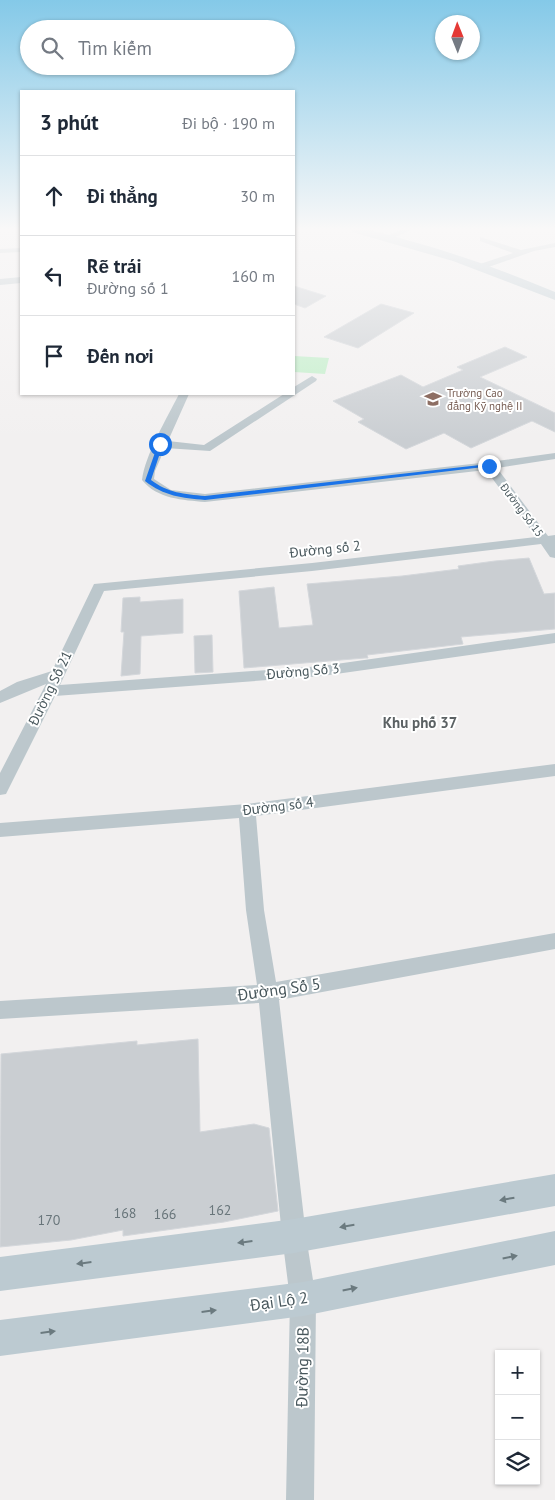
<!DOCTYPE html>
<html lang="vi">
<head>
<meta charset="utf-8">
<style>
	:root { --surface:#fff; --page:#f6f6f7; --text:#1f2937; --muted:#747a83; --line:#e0e1e3 }
	body { margin:0; font-family:"PT Sans",sans-serif; background:var(--page); color:var(--text) }
	.controls { position:absolute; right:15px; bottom:15px; display:grid; overflow:hidden; border-radius:0px; box-shadow:0 1px 4px #0004 }
	.controls button { width:45px; height:45px; display:grid; place-items:center; padding:0; border:0; border-bottom:1px solid var(--line); background:var(--surface); color:var(--text); font:25px sans-serif }
	.compass { position:absolute; left:435px; top:15px; width:45px; height:45px; border-radius:50%; background:var(--surface); box-shadow:0 1px 4px #0004; rotate:359deg }
	.stop { position:absolute; width:15px; height:15px; margin:-11px; border:4px solid #1a73e8; border-radius:50%; background:#fff }
	.stop.end { background:#1a73e8; border-color:#fff; box-shadow:0 1px 5px #0008 }
	.list { margin:0; padding:0; list-style:none }
	h2 { display:flex; justify-content:space-between; align-items:center; height:65px; margin:0; padding:0 20px; font-size:21px }
	h2 small { font-size:16px; font-weight:400; color:var(--muted) }
	.list li { display:grid; grid-template-columns:32px 1fr auto; gap:15px; align-items:center; box-sizing:border-box; height:80px; padding:0 20px; border-top:1px solid var(--line) }
	.list b { display:block; font-size:19px; white-space:nowrap }
	.list p { margin:0; font-size:16px; white-space:nowrap; color:var(--muted) }
	.list em { font-size:16px; font-style:normal; color:var(--muted) }
	.icon { flex:none; width:28px; height:28px; fill:none; stroke:currentColor; stroke-width:2; stroke-linecap:round; stroke-linejoin:round }
	.map { position:relative; flex:none; width:555px; height:1500px; overflow:hidden }
	.search { position:absolute; background:var(--surface); box-shadow:0 1px 4px #0004; left:20px; top:20px; width:275px; height:55px; display:flex; align-items:center; gap:12px; box-sizing:border-box; padding:0 18px; border-radius:28px; color:var(--muted); font-size:19px }
	.panel { position:absolute; background:var(--surface); box-shadow:0 1px 4px #0004; left:20px; top:90px; width:275px; height:305px; border-radius:0px }
	.map>svg:first-child { display:block }
	.green { fill:#c0eec8 }
	.building { fill:#caced2; stroke:#d4d7db }
	.lines { fill:none; stroke-linecap:round; stroke-linejoin:round }
	.street { fill:#bcc7cc; fill-rule:evenodd }
	.secondary { fill:#bccad1; fill-rule:evenodd }
	.oneway { fill:#6b7a7f }
	.route { fill:#1a73e8 }
	.labels { text-anchor:middle; stroke-width:4; stroke-linejoin:round; paint-order:stroke }
	.far-education-label { font-size:11px; fill:#785e54; stroke:#fff; text-anchor:start }
	.far-street-label { font-size:11px; fill:#48575c; stroke:#fff }
	.street-label { font-size:14px; fill:#48575c; stroke:#fff }
	.near-number-label { font-size:14px; fill:#68757a }
	.neighbourhood-label { font-size:15px; font-weight:bold; fill:#5c6264; stroke:#fff }
	.near-street-label { font-size:16px; fill:#48575c; stroke:#fff }
</style>
</head>
<body>
<div class="map">
<svg width="555" height="1500" viewBox="0 0 555 1500">
	<rect width="100%" height="100%" fill="#f2f0f0"/>
	<!-- green -->
	<polygon class="green" points="294,356 329,358 325,374 294,372"/>
	<!-- building -->
	<g class="building">
		<polygon points="294,286 326,296 305,308 294,304"/>
		<polygon points="381,304 414,313 358,348 324,337"/>
		<polygon points="505,347 527,357 480,377 555,413 555,432 532,421 471,448 444,433 406,449 358,422 364,419 333,401 401,375 423,387 463,370 457,367"/>
		<polygon points="529,558 544,594 555,593 555,629 461,637 463,644 367,655 368,658 365,658 244,668 239,591 274,587 279,628 313,625 307,584 402,576 459,569 458,566 495,561"/>
		<polygon points="140,597 140,602 183,599 183,633 141,636 140,674 121,676 124,632 121,632 123,598"/>
		<polygon points="212,635 213,672 195,673 194,636"/>
		<polygon points="198,1039 200,1132 254,1124 269,1128 278,1211 224,1222 123,1236 123,1230 71,1240 0,1247 1,1054 137,1041 137,1045"/>
	</g>
	<g class="lines">
		<!-- street -->
		<g class="street">
			<polygon points="401,230 411,230 391,239 384,237"/>
			<polygon points="480,237 521,250 555,243 555,247 534,251 480,270 476,267 477,265 513,253 480,241"/>
			<polygon points="21,248 21,252 0,253 0,249"/>
			<polygon points="21,277 21,283 0,285 0,279"/>
			<path d="M 312,376 L 317,379 L 316,381 L 210,451 L 165,448 L 155,471 L 154,479 L 171,490 L 205,494 L 489,462 L 555,453 L 555,459 L 497,468 L 548,536 L 555,535 L 555,558 L 550,557 L 541,544 L 312,571 L 104,591 L 60,685 L 322,666 L 555,633 L 555,643 L 322,676 L 55,696 L 6,794 L 0,795 L 0,773 L 46,684 L 0,703 L 0,691 L 17,682 L 52,671 L 94,584 L 312,563 L 536,537 L 486,470 L 205,502 C 183,500 157,499 142,480 C 145,455 167,418 179,394 L 189,394 L 168,441 L 204,445 L 284,394 L 294,394 L 294,387 Z"/>
			<polygon points="555,764 555,776 256,816 264,910 276,982 555,933 555,949 279,1000 306,1236 316,1299 314,1500 286,1500 290,1299 282,1236 259,1003 0,1019 0,1001 257,985 246,910 239,818 0,837 0,823 247,804"/>
		</g>
		<!-- secondary -->
		<g class="secondary">
			<path d="M 351,230 C 368,228 386,234 403,239 C 455,253 505,271 555,292 L 555,300 L 453,261 L 352,232 Z"/>
			<polygon points="555,1174 555,1206 294,1253 0,1291 0,1257 294,1219"/>
			<polygon points="555,1231 555,1265 303,1316 0,1356 0,1320 303,1282"/>
		</g>
	</g>
	<!-- one-way arrows -->
	<defs><path id="oneway-solid" d="M-6-.8H1V-3.2L6.5 0L1 3.2V.8H-6Z" transform="scale(1.25)"/></defs>
	<g class="oneway">
		<use href="#oneway-solid" transform="translate(507 1199) rotate(170)"/>
		<use href="#oneway-solid" transform="translate(347 1226) rotate(170)"/>
		<use href="#oneway-solid" transform="translate(245 1242) rotate(173)"/>
		<use href="#oneway-solid" transform="translate(510 1257) rotate(-11)"/>
		<use href="#oneway-solid" transform="translate(84 1263) rotate(173)"/>
		<use href="#oneway-solid" transform="translate(350 1289) rotate(-11)"/>
		<use href="#oneway-solid" transform="translate(209 1311) rotate(-7)"/>
		<use href="#oneway-solid" transform="translate(48 1332) rotate(-7)"/>
	</g>
	<!-- sky -->
	<linearGradient id="sky" x2="0" y2="1"><stop stop-color="#84c9e8"/><stop offset="0.52" stop-color="#f9f8f8"/><stop offset="1" stop-color="#f9f8f8" stop-opacity="0"/></linearGradient>
	<rect width="555" height="440" fill="url(#sky)"/>
	<!-- route -->
	<path class="route" d="M 160,443 L 163,444 L 151,480 C 168,493 184,494 205,496 L 489,464 L 492,466 L 205,500 C 182,498 164,496 145,481 L 158,444 Z"/>
	<!-- icons -->
	<defs>
		<g id="university-bare" transform="scale(1.35)"><path d="M0-5L7-2L0 1L-7-2ZM-4 1L0 2.5L4 1V4Q0 6-4 4Z" fill="#8d6e63" stroke="#fff" stroke-width="2.5" paint-order="stroke"/></g>
	</defs>
	<g fill-rule="evenodd">
		<use href="#university-bare" x="433" y="399"/>
	</g>
	<g class="labels">
		<!-- far-education labels -->
		<g class="far-education-label">
			<text x="447" y="397">Trường Cao<tspan x="447" dy="13">đẳng Kỹ nghệ II</tspan></text>
		</g>
		<!-- far-street labels -->
		<g class="far-street-label">
			<text transform="translate(522 510) rotate(53)" y="4">Đường Số 15</text>
		</g>
		<!-- street labels -->
		<g class="street-label">
			<text transform="translate(325 549) rotate(-6)" y="5">Đường số 2</text>
			<text transform="translate(303 671) rotate(-5)" y="5">Đường Số 3</text>
			<text transform="translate(50 688) rotate(-64)" y="5">Đường Số 21</text>
			<text transform="translate(278 806) rotate(-7)" y="5">Đường số 4</text>
		</g>
		<!-- near-number labels -->
		<g class="near-number-label">
			<text x="220" y="1215">162</text>
			<text x="125" y="1218">168</text>
			<text x="165" y="1219">166</text>
			<text x="49" y="1225">170</text>
		</g>
		<!-- neighbourhood labels -->
		<g class="neighbourhood-label">
			<text x="420" y="728">Khu phố 37</text>
		</g>
		<!-- near-street labels -->
		<g class="near-street-label">
			<text transform="translate(279 989) rotate(-8)" y="6">Đường Số 5</text>
			<text transform="translate(279 1301) rotate(-8)" y="6">Đại Lộ 2</text>
			<text transform="translate(302 1367) rotate(-89)" y="6">Đường 18B</text>
		</g>
	</g>
</svg>
<div class="controls">
<button>+</button>
<button>−</button>
<button><svg class="icon" aria-label="layers" viewBox="0 0 24 24"><path d="M12 4l9 5-9 5-9-5zM3 14l9 5 9-5"/></svg></button>
</div>
<svg class="compass" viewBox="-18 -18 36 36"><path d="M0-13l5 13h-10z" fill="#e53935"/><path d="M0 13l5-13h-10z" fill="#747a83"/></svg>
<div class="stop" style="left:160px;top:444px"></div>
<div class="stop end" style="left:489px;top:466px"></div>
<div class="search"><svg class="icon" aria-label="search" viewBox="0 0 24 24"><circle cx="10" cy="10" r="6"/><path d="M15 15l6 6"/></svg>Tìm kiếm</div>
<section class="panel">
<h2>3 phút<small>Đi bộ · 190 m</small></h2>
<ul class="list">
<li><svg class="icon" aria-label="ahead" viewBox="0 0 24 24"><path d="M12 20V5M6 11l6-6 6 6"/></svg><div><b>Đi thẳng</b></div><em>30 m</em></li>
<li><svg class="icon" aria-label="left" viewBox="0 0 24 24"><path d="M17 20v-9H6M10 6l-5 5 5 5"/></svg><div><b>Rẽ trái</b><p>Đường số 1</p></div><em>160 m</em></li>
<li><svg class="icon" aria-label="arrive" viewBox="0 0 24 24"><path d="M6 21V4h12l-3 4 3 4H6"/></svg><div><b>Đến nơi</b></div></li>
</ul>
</section>
</div>
</body>
</html>
